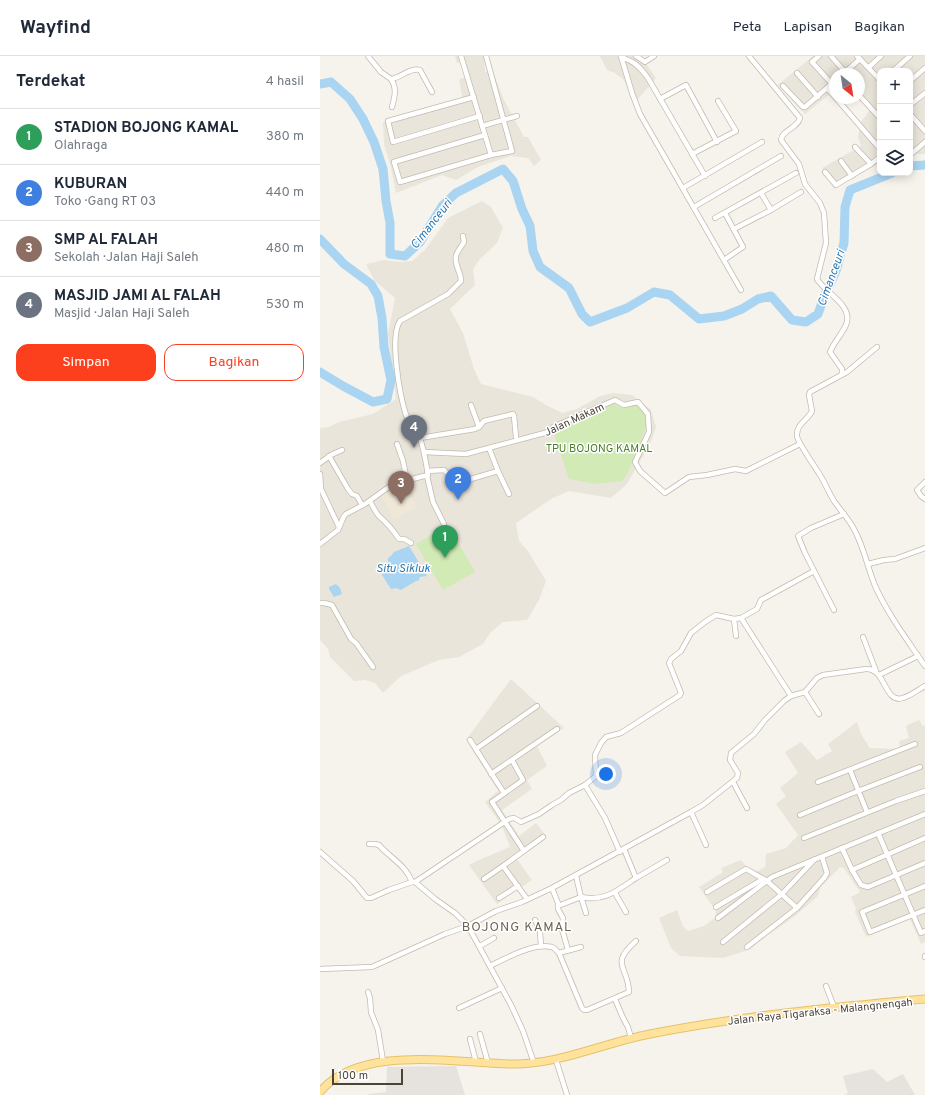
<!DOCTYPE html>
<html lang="id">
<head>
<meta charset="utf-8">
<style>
	:root { --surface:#fff; --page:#f6f6f7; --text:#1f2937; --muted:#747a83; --line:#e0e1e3; --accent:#fc3f1d }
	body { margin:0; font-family:Overpass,sans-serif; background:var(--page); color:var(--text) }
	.controls { position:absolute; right:12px; top:12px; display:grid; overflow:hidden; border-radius:8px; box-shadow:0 2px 10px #0003 }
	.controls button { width:36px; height:36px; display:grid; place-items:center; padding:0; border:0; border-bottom:1px solid var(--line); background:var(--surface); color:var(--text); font:20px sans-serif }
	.compass { position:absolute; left:509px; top:12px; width:36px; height:36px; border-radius:50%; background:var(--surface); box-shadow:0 2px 10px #0003; rotate:150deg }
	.scale { position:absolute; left:12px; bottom:10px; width:71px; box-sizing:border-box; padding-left:4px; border:2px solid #4b4439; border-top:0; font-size:11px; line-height:14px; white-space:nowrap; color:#4b4439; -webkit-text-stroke:3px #fff; paint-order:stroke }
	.you { position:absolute; left:286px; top:718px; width:14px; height:14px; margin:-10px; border:3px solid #fff; border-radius:50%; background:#1a73e8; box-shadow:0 0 0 6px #1a73e833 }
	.badge { display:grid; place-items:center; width:26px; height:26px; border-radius:50%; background:var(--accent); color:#fff; font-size:13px; font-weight:700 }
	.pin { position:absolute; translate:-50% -33px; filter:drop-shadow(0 1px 2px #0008) }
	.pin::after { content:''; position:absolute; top:21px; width:14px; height:12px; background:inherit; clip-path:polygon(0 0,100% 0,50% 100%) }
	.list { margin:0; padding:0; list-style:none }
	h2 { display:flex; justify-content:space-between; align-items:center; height:52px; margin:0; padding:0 16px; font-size:17px }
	h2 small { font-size:13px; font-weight:400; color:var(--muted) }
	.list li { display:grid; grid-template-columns:26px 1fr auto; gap:12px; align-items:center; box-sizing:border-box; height:56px; padding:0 16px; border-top:1px solid var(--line) }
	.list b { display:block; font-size:15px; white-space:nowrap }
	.list p { margin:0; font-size:13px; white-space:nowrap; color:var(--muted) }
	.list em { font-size:13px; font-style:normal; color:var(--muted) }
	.actions { display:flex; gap:8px; padding:12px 16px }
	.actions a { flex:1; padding:9px 0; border:1px solid var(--accent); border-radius:12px; text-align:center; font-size:14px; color:var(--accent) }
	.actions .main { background:var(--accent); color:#fff }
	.icon { flex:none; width:22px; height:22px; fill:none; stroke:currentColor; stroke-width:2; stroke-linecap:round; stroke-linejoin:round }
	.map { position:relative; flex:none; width:605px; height:1039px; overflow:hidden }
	header { display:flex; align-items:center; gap:24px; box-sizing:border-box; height:56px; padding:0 20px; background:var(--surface); border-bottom:1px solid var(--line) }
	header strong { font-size:19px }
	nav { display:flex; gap:22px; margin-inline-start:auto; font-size:14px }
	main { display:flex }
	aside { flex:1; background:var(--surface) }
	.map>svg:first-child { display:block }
	.residential { fill:#eae5da }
	.industrial { fill:#e6e2dd }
	.education { fill:#efe8d6 }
	.green { fill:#d2eab5 }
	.water { fill:#a9d4f2 }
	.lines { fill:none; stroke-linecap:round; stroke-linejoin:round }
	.river { stroke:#a9d4f2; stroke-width:9 }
	.minor-casing { stroke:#c2bbae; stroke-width:6 }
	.primary-casing { stroke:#e6c16a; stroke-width:9 }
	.minor { stroke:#fff; stroke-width:4.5 }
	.primary { stroke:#ffe39c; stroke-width:7 }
	.labels { text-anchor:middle; stroke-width:3; stroke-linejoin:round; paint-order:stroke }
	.street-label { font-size:11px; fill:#4b4439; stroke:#fff }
	.park-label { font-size:11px; fill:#4a7f2a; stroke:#fff }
	.water-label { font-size:12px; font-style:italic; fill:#2e7ab2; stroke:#fff }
	.quarter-label { font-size:13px; letter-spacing:1px; fill:#6e6250; stroke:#fff }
</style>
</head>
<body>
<header>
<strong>Wayfind</strong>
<nav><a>Peta</a><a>Lapisan</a><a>Bagikan</a></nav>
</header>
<main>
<aside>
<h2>Terdekat<small>4 hasil</small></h2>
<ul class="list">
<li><span class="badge" style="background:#2e9e5b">1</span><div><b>STADION BOJONG KAMAL</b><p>Olahraga</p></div><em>380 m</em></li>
<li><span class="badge" style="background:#3f7fe0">2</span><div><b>KUBURAN</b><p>Toko · Gang RT 03</p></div><em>440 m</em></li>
<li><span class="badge" style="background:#8d6e63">3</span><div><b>SMP AL FALAH</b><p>Sekolah · Jalan Haji Saleh</p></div><em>480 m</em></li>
<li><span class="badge" style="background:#6b7280">4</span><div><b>MASJID JAMI AL FALAH</b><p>Masjid · Jalan Haji Saleh</p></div><em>530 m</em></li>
</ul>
<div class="actions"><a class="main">Simpan</a><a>Bagikan</a></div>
</aside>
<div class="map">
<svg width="605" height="1039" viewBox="0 0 605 1039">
	<rect width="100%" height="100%" fill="#f6f3ec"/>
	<!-- residential -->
	<g class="residential">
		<polygon points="135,0 164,0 165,16 173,16 184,44 204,81 208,81 221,104 214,110 208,102 191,100 158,111 136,124 122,119 76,137 71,112 64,88 63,66 143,44 139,23 148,21 144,5 137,7"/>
		<polygon points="280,0 314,0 327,9 336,22 318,43 308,34 304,24 295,17 287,14"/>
		<polygon points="493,0 605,0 605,98 595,98 590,100 590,15 560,15 560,109 554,110 514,133 502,112 541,90 538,81 541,66 552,51 539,35 539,18 515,18 515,34 485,58 458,29"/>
		<polygon points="162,145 171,151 183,172 177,187 160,203 153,213 155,229 130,253 143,277 154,313 161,328 213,341 226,349 242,357 257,353 280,340 293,337 312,339 331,354 336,371 330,388 307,428 291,442 249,435 231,443 196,467 199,485 208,495 226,525 219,544 207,564 183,566 170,577 163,588 139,601 119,604 81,620 63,637 55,627 45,624 34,625 10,601 8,593 0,584 0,372 9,371 19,366 53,358 76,343 68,278 75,242 54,224 46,208 64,204 78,206 92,205 105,194 128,162"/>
		<polygon points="191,623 244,672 217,690 227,710 207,724 212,733 182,754 199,780 216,767 227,781 197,803 212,824 177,848 149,809 159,804 190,791 182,770 165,746 178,735 146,684"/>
		<polygon points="599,664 603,670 605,670 605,886 601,888 590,863 546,881 535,856 536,853 531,841 540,836 524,812 520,811 500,832 498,840 475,860 440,885 431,893 403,902 360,900 351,892 339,862 357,854 363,870 368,875 384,870 395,862 396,855 379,831 403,816 401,812 421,804 425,809 436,816 445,811 446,798 466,792 478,779 456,748 466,740 460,732 478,717 465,696 481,686 497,704 512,695 508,688 537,666 541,678 550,692 580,693 579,685 589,682 586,670"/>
	</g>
	<!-- industrial -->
	<g class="industrial">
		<polygon points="136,1010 145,1039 48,1039 48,1038 66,1036 67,1011"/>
		<polygon points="553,1013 567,1026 583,1018 595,1039 525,1039 528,1037 523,1020"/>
	</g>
	<!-- education -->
	<polygon class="education" points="73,430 78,445 90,439 97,451 74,463 60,438"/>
	<!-- green -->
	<g class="green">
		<polygon points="294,348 302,352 316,349 325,359 326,371 308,417 302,425 276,428 249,423 235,381 235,373"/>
		<polygon points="128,469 155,516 123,534 96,488"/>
	</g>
	<!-- water -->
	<g class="water">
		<polygon points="89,490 107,520 100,521 98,525 96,525 81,534 76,532 71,533 62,519 65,509 68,506 68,502 71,500 74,496"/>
		<polygon points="16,528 20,532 22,538 14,541 9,533 9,531"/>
	</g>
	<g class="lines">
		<!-- river -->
		<g class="river">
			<polyline points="0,28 11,26 30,43 43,63 54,86 63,113 66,145 70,167 70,198 85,200 100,186 123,149 136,137 183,113 193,125 202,153 210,170 213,195 220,211 249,232 262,258 270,266 307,252 334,236 350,239 379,263 404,260 422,253 438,243 451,240 472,264 486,266 498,258 504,241 516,215 524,187 525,151 530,134 572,117"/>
			<polyline points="590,110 605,109"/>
			<polyline points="0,183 24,208 51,228 58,240 62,262 64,291 71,324 67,343 53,346 23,330 0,316"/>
		</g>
		<!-- minor casing -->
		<g class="minor-casing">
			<g id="minor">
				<path d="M 48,0 L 61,16 L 71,23 C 80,22 91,11 100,14 L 112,36"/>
				<polyline points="141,0 171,99"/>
				<polyline points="301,0 312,37 320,58 421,234"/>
				<polyline points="316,0 325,6 334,0"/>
				<path d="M 429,0 L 480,62 C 478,72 462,74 461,84 L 479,108 L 485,128 L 500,147 L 504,157 L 506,187 L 497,223 C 505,237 534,249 526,269 C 522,278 514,286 510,296 L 522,313 L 522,318"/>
				<polyline points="499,0 492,6 512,28"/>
				<polyline points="511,0 525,16"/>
				<polyline points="537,0 560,24"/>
				<path d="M 301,1 C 315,6 319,10 328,22 L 385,120"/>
				<polyline points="549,11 561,0"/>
				<polyline points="573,15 590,0"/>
				<polyline points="477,17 498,41"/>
				<polyline points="523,18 540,3"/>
				<path d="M 71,23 C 77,32 75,40 72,51"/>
				<polyline points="590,25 605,12"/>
				<polyline points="463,30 483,51 485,51 515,25"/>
				<polyline points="507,32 515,41"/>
				<polyline points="539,39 560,62"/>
				<polyline points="154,41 68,65 73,86 160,60"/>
				<polyline points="516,42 560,93"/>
				<polyline points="340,43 366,29 397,86"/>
				<polyline points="590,49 605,37"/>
				<polyline points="590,58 605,75"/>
				<polyline points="162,70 197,60"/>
				<polyline points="165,79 74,106 80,126 171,99 192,95 166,0"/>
				<polyline points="535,91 551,108"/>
				<polyline points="372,98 416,75 398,45"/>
				<polyline points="590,99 605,86"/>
				<polyline points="521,105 532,120"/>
				<polyline points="505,116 516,129 551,108 560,101"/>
				<polyline points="363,132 442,86"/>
				<polyline points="441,137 451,154"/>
				<polyline points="374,151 461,100"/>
				<polyline points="395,162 476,117"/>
				<polyline points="414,173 451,154 481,136"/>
				<polyline points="404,204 423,191 405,157"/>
				<path d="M 557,291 L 527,316 L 490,336 L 489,339 L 492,355 C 488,364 476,368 477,380 C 477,385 495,411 500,419 C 505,427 509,437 514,445 C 521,455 530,464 535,475 C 545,494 548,514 556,532 C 569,560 588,585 605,610"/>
				<polyline points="151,349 159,371"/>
				<polyline points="100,382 155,373 159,371 164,365 193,358 194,360 196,381"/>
				<polyline points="77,388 83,405 87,425"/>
				<polyline points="169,392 178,415"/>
				<polyline points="104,396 146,398 232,375 233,371 295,344 304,349 318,346 328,358 329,376 315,406 320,415 345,437 369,421 387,419 415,413 426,415 480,388"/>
				<polyline points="9,400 28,433 32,438 37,440 42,449"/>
				<polyline points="0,407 11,399 22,394"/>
				<polyline points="107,415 124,414 133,423 144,425 178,415 189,438"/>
				<polyline points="0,418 1,433 19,471"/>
				<polyline points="107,420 113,446 124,468"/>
				<polyline points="605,426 597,434 601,440 605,443"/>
				<path d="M 50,445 C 52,449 55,455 58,459 C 67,467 72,472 79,483 L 84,483 L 91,487"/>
				<path d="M 0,488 L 18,474 L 24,460 L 26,458 L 45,448 L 73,428 L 108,419 C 106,407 104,392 99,380 C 95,373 89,367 86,359 C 80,340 69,281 80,265 L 128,238 L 141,225 C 141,216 134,209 136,200 C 137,195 142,190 144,186 L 143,180"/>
				<polyline points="548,508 564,504 575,503 605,492"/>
				<polyline points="0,547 4,547 12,549 31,583 36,587 53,611"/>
				<polyline points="514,554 485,497 478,480 491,472 524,458"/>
				<polyline points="421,562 471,640"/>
				<polyline points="414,563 416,580"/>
				<polyline points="543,581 556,615"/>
				<polyline points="559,619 598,600"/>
				<polyline points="485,636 499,658"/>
				<polyline points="150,684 184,737"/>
				<polyline points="156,693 217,650"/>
				<polyline points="192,704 203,724 172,746 204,795"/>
				<polyline points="530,714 547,756"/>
				<polyline points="171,718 237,673"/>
				<polyline points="413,726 427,752"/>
				<polyline points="498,726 595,688"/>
				<polyline points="265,729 276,720 275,699 281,687 286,681 301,677 360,639 361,637 349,607 351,603 361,595 371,577 385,566 396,559 414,563 421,562 437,553 441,544 494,515"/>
				<polyline points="371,756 386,789"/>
				<polyline points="480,759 538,735 600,711"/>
				<polyline points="558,777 601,877 605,875"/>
				<polyline points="484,782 576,745 605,735"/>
				<path d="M 49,788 L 55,788 L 59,789 C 70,802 86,809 92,826"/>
				<polyline points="522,792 532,814 605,782"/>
				<polyline points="0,796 33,825 47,842 51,842 69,834 92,826 95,826 115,843 135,857 148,870 191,949 203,975 214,1007"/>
				<polyline points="532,814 541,829 548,831 605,807"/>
				<path d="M 256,820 L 261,841 C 285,846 298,834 316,822 L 304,793"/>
				<polyline points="316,822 347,804"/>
				<polyline points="164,823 183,810"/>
				<polyline points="95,826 189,763 194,762 201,766 219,758 232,749 241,744 249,737 265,729 285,762 300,796"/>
				<polyline points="605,830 542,856 550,876 605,854"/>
				<polyline points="232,832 238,847 238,853 243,862 242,873 248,894"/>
				<polyline points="387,836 426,813 447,825 477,852"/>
				<polyline points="295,837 306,856"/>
				<polyline points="179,842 198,830"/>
				<polyline points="207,843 183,810 223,781"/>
				<polyline points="238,850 261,841 266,857"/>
				<polyline points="396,851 443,823"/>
				<polyline points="398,862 452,821 605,758"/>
				<polyline points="215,864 220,876 221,890"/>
				<polyline points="403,886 462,838 494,804"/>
				<polyline points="160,890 174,882"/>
				<polyline points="427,891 477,852 504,822 507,817 502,801"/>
				<path d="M 239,897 L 262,952 L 264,954 L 267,954 L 309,936 C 308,909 289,909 316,885"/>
				<polyline points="605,900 605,901"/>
				<path d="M 170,910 C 188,901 213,887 232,891 C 235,892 237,895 239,897 L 261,891"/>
				<path d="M 0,913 L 52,911 L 125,878 L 148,870 L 176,855 L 202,846 L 232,832 L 371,756 L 383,749 L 417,722 L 418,717 L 410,704 L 411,697 L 434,678 L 445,664 L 464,645 L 471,640 L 485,636 L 497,622 L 503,619 L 546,613 C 566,612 564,648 583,642 C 590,640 598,634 605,630"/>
				<polyline points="506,930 514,951"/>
				<polyline points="48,936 50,942 51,956 58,974 63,1005"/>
				<polyline points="295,943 303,962 308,971 311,982"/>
				<polyline points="139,952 182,932"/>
				<polyline points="160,978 168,1007"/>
				<polyline points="150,983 156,1006"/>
				<polyline points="236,1004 247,1039"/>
			</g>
		</g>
		<!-- primary casing -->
		<g class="primary-casing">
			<path id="primary" d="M 0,1036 C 39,988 136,1007 190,1008 C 239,1009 283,987 330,978 C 421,960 513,951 605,943"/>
		</g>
		<!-- minor -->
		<use href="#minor" class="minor"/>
		<!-- primary -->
		<use href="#primary" class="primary"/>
	</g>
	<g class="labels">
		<!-- street labels -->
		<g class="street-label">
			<text transform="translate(254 363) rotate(-25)" y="4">Jalan Makam</text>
			<text transform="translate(500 955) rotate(-6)" y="4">Jalan Raya Tigaraksa - Malangnengah</text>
		</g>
		<!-- park labels -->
		<g class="park-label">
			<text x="279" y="396">TPU BOJONG KAMAL</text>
		</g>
		<!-- water labels -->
		<g class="water-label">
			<text transform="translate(111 168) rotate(-52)" y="4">Cimanceuri</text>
			<text transform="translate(511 222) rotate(-70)" y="4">Cimanceuri</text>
			<text x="83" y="516">Situ Sikluk</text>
		</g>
		<!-- quarter labels -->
		<g class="quarter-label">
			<text x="197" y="875">BOJONG KAMAL</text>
		</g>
	</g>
</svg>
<div class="controls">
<button>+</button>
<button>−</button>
<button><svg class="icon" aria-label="layers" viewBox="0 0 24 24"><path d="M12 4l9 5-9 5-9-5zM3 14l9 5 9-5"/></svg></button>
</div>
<svg class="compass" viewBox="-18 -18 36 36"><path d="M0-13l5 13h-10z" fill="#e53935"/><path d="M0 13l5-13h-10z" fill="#747a83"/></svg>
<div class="scale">100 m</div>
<div class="you"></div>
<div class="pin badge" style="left:125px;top:502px;background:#2e9e5b">1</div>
<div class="pin badge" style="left:138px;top:444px;background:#3f7fe0">2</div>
<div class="pin badge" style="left:81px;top:448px;background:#8d6e63">3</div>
<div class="pin badge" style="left:94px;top:392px;background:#6b7280">4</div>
</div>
</main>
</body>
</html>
